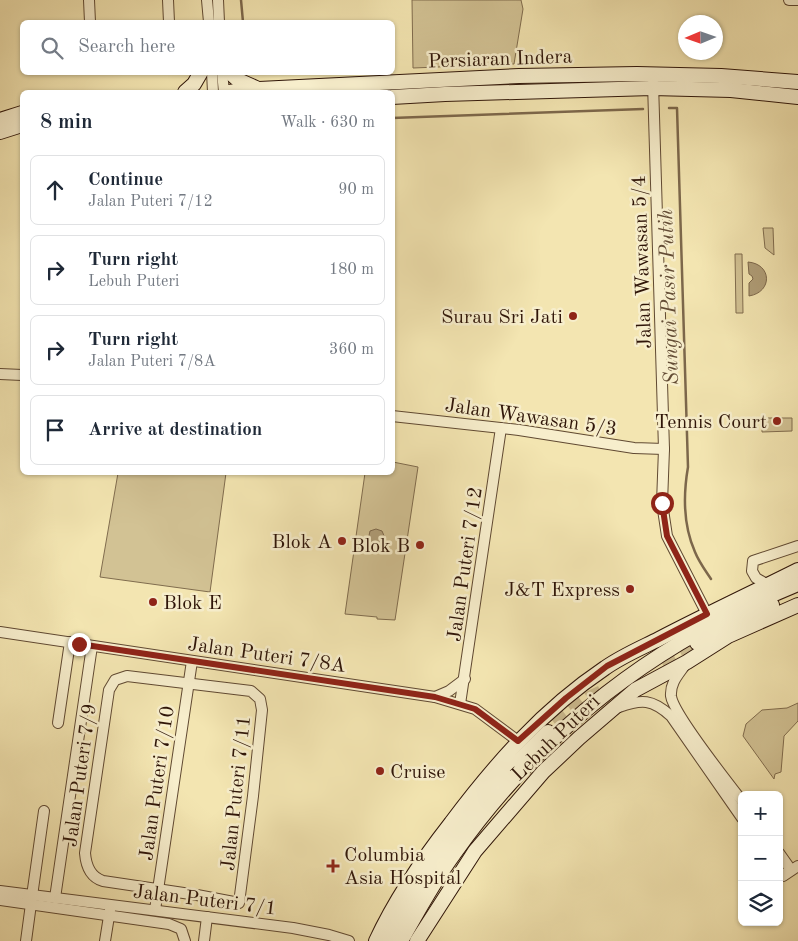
<!DOCTYPE html>
<html lang="en">
<head>
<meta charset="utf-8">
<style>
	:root { --surface:#fff; --page:#f2f2f3; --text:#1f2937; --muted:#747a83; --line:#e0e1e3 }
	body { margin:0; font-family:"Old Standard TT",serif; background:var(--page); color:var(--text) }
	.controls { position:absolute; right:15px; bottom:15px; display:grid; overflow:hidden; border-radius:8px; box-shadow:0 1px 4px #0004 }
	.controls button { width:45px; height:45px; display:grid; place-items:center; padding:0; border:0; border-bottom:1px solid var(--line); background:var(--surface); color:var(--text); font:25px sans-serif }
	.compass { position:absolute; left:678px; top:15px; width:45px; height:45px; border-radius:50%; background:var(--surface); box-shadow:0 1px 4px #0004; rotate:268deg }
	.stop { position:absolute; width:15px; height:15px; margin:-11px; border:4px solid #8f2418; border-radius:50%; background:#fff }
	.stop.end { background:#8f2418; border-color:#fff; box-shadow:0 1px 5px #0008 }
	.list { margin:0; padding:0; list-style:none }
	h2 { display:flex; justify-content:space-between; align-items:center; height:65px; margin:0; padding:0 20px; font-size:21px }
	h2 small { font-size:16px; font-weight:400; color:var(--muted) }
	.list li { display:grid; grid-template-columns:32px 1fr auto; gap:15px; align-items:center; box-sizing:border-box; height:70px; margin:0 10px 10px; padding:0 10px; border:1px solid var(--line); border-radius:8px }
	.list b { display:block; font-size:19px; white-space:nowrap }
	.list p { margin:0; font-size:16px; white-space:nowrap; color:var(--muted) }
	.list em { font-size:16px; font-style:normal; color:var(--muted) }
	.icon { flex:none; width:28px; height:28px; fill:none; stroke:currentColor; stroke-width:2; stroke-linecap:round; stroke-linejoin:round }
	.map { position:relative; flex:none; width:798px; height:941px; overflow:hidden }
	.search { position:absolute; background:var(--surface); box-shadow:0 1px 4px #0004; left:20px; top:20px; width:375px; height:55px; display:flex; align-items:center; gap:12px; box-sizing:border-box; padding:0 18px; border-radius:8px; color:var(--muted); font-size:19px }
	.panel { position:absolute; background:var(--surface); box-shadow:0 1px 4px #0004; left:20px; top:90px; width:375px; height:385px; border-radius:8px }
	.map>svg:first-child { display:block }
	.green { fill:#d2c294; stroke:#806c4e }
	.water { fill:#b09e78; stroke:#7c674b }
	.lines { fill:none; stroke-linecap:round; stroke-linejoin:round }
	.stream { stroke:#7c674b; stroke-width:2.5 }
	.secondary-tunnel { stroke:#ccbb8f; stroke-width:14; stroke-dasharray:14 7; stroke-linecap:butt }
	.minor-casing { stroke:#604932; stroke-width:12 }
	.secondary-casing { stroke:#2f1508; stroke-width:16 }
	.minor { stroke:#f7eecc; stroke-width:10 }
	.secondary { stroke:#f7eecc; stroke-width:14 }
	.route { stroke:#8f2418; stroke-width:6 }
	.poi-dot { fill:#8f2418; stroke:#f7eecc; stroke-width:2 }
	.labels { text-anchor:middle; stroke-width:5; stroke-linejoin:round; paint-order:stroke }
	.street-label { font-size:20px; fill:#2f1508; stroke:#f7eecc }
	.poi-label { font-size:20px; fill:#2f1508; stroke:#f7eecc; text-anchor:end }
	.water-label { font-size:21px; font-style:italic; fill:#634c35; stroke:#f7eecc }
</style>
</head>
<body>
<div class="map">
<svg width="798" height="941" viewBox="0 0 798 941">
	<rect width="100%" height="100%" fill="#f3e5b1"/>
	<filter id="stains"><feTurbulence type="fractalNoise" baseFrequency=".004" numOctaves="4"/><feColorMatrix values="0 0 0 0 .2 0 0 0 0 .09 0 0 0 0 .02 0 0 0 .5 -.17"/></filter>
	<radialGradient id="worn" r=".72"><stop offset=".6" stop-color="#630" stop-opacity="0"/><stop offset="1" stop-color="#630" stop-opacity=".3"/></radialGradient>
	<!-- green -->
	<g class="green">
		<polygon points="412,0 521,0 523,9 514,64 413,68"/>
		<polygon points="763,228 773,228 774,255 765,248"/>
		<polygon points="735,254 742,254 743,313 736,313"/>
		<polygon points="762,418 792,418 792,431 762,432"/>
		<polygon points="393,462 418,467 395,620 377,619 377,617 345,614 365,473 392,472"/>
		<polygon points="118,473 226,473 210,592 100,577"/>
		<polygon points="798,703 798,721 784,736 781,772 775,774 774,779 743,736 746,724 762,710 787,708"/>
	</g>
	<!-- water -->
	<g class="water">
		<path d="M 748,262 C 772,264 773,292 749,296 L 749,283 L 753,279 L 752,276 L 749,274 Z"/>
		<polygon points="376,529 382,531 385,538 379,550 372,551 367,545 370,531"/>
	</g>
	<g class="lines">
		<!-- stream -->
		<g class="stream">
			<polyline points="241,0 243,22"/>
			<path d="M 669,108 L 677,108 L 688,467 C 683,496 683,525 695,552 C 699,562 705,570 711,579"/>
			<polyline points="392,118 643,109"/>
		</g>
		<!-- secondary-tunnel -->
		<g class="secondary-tunnel">
			<polyline points="661,661 697,643"/>
			<polyline points="555,724 591,697 604,691"/>
		</g>
		<!-- minor casing -->
		<g class="minor-casing">
			<g id="minor">
				<polyline points="89,0 90,22"/>
				<polyline points="168,0 169,22"/>
				<polyline points="207,0 209,22"/>
				<polyline points="218,0 219,22"/>
				<polyline points="789,0 798,0"/>
				<polyline points="212,72 213,92"/>
				<polyline points="222,72 224,92"/>
				<polyline points="653,83 664,449 662,503 667,536 707,614"/>
				<polyline points="0,374 22,375"/>
				<polyline points="392,416 519,430 634,448 664,449"/>
				<polyline points="768,585 756,578 752,571 753,561 798,546"/>
				<polyline points="0,632 435,697 475,709 518,741"/>
				<path d="M 685,665 C 678,675 670,683 671,696 C 673,713 728,783 742,801"/>
				<path d="M 127,676 L 251,691 L 260,699 L 262,710 L 253,796 L 239,903 L 197,895 L 103,881 C 90,877 86,866 85,853 L 109,690 L 115,680 Z"/>
				<polyline points="435,697 449,691 465,679"/>
				<polyline points="460,704 501,428"/>
				<path d="M 619,707 C 642,699 652,699 671,716 L 742,818"/>
				<polyline points="58,723 70,642"/>
				<polyline points="779,853 791,870"/>
				<polyline points="779,871 783,876 798,866"/>
				<polyline points="0,891 293,928 329,935 349,941"/>
				<polyline points="32,896 44,811"/>
				<polyline points="55,898 92,646"/>
				<polyline points="0,900 169,924 181,929 185,941"/>
				<polyline points="155,910 192,661"/>
				<polyline points="26,941 31,904"/>
				<polyline points="105,941 110,910"/>
				<polyline points="204,941 207,917"/>
			</g>
		</g>
		<!-- secondary casing -->
		<g class="secondary-casing">
			<g id="secondary">
				<polyline points="229,72 238,80 256,88"/>
				<polyline points="185,92 194,84 201,72"/>
				<polyline points="228,92 259,89 519,76 637,74 721,76 798,82"/>
				<polyline points="392,97 445,94 652,88 731,90 798,97"/>
				<polyline points="0,120 22,113"/>
				<polyline points="0,132 22,125"/>
				<polyline points="697,643 772,605"/>
				<path d="M 376,941 C 396,898 422,860 451,823 C 495,764 544,709 605,668 C 622,656 641,648 659,639 C 705,615 752,593 798,570"/>
				<path d="M 389,941 C 399,917 414,893 429,872 C 464,820 503,774 548,732"/>
				<path d="M 401,941 C 418,911 434,881 454,854 C 543,728 656,642 798,584"/>
				<polyline points="417,941 475,851 543,772 579,738 635,690 687,662 728,636 798,605"/>
			</g>
		</g>
		<!-- minor -->
		<use href="#minor" class="minor"/>
		<!-- secondary -->
		<use href="#secondary" class="secondary"/>
	</g>
	<g class="lines">
		<!-- route -->
		<polyline class="route" points="79,644 435,697 475,709 518,741 566,698 607,666 707,614 667,536 662,503"/>
	</g>
	<!-- markers -->
	<g class="poi-dot">
		<circle cx="573" cy="316" r="5"/>
		<circle cx="777" cy="421" r="5"/>
		<circle cx="342" cy="541" r="5"/>
		<circle cx="420" cy="545" r="5"/>
		<circle cx="630" cy="589" r="5"/>
		<circle cx="153" cy="602" r="5"/>
		<circle cx="380" cy="771" r="5"/>
		<path d="M330.5 858.5h5v5h5v5h-5v5h-5v-5h-5v-5h5z"/>
	</g>
	<g class="labels">
		<!-- street labels -->
		<g class="street-label">
			<text transform="translate(500 58) rotate(-2)" y="7">Persiaran Indera</text>
			<text transform="translate(641 262) rotate(-92)" y="7">Jalan Wawasan 5/4</text>
			<text transform="translate(531 416) rotate(8)" y="7">Jalan Wawasan 5/3</text>
			<text transform="translate(464 564) rotate(-82)" y="7">Jalan Puteri 7/12</text>
			<text transform="translate(267 654) rotate(8)" y="7">Jalan Puteri 7/8A</text>
			<text transform="translate(555 737) rotate(-44)" y="7">Lebuh Puteri</text>
			<text transform="translate(79 775) rotate(-82)" y="7">Jalan Puteri 7/9</text>
			<text transform="translate(156 783) rotate(-82)" y="7">Jalan Puteri 7/10</text>
			<text transform="translate(235 793) rotate(-84)" y="7">Jalan Puteri 7/11</text>
			<text transform="translate(205 899) rotate(7)" y="7">Jalan Puteri 7/1</text>
		</g>
		<!-- poi labels -->
		<g class="poi-label">
			<text x="563" y="323">Surau Sri Jati</text>
			<text x="767" y="428">Tennis Court</text>
			<text x="332" y="548">Blok A</text>
			<text x="410" y="552">Blok B</text>
			<text x="620" y="596">J&amp;T Express</text>
			<text x="163" y="609" text-anchor="start">Blok E</text>
			<text x="390" y="778" text-anchor="start">Cruise</text>
			<text x="344" y="861" text-anchor="start">Columbia<tspan x="344" dy="23">Asia Hospital</tspan></text>
		</g>
		<!-- water labels -->
		<g class="water-label">
			<text transform="translate(668 297) rotate(-92)" y="7">Sungai Pasir Putih</text>
		</g>
	</g>
	<rect width="100%" height="100%" filter="url(#stains)"/>
	<rect width="100%" height="100%" fill="url(#worn)"/>
</svg>
<div class="controls">
<button>+</button>
<button>−</button>
<button><svg class="icon" aria-label="layers" viewBox="0 0 24 24"><path d="M12 4l9 5-9 5-9-5zM3 14l9 5 9-5"/></svg></button>
</div>
<svg class="compass" viewBox="-18 -18 36 36"><path d="M0-13l5 13h-10z" fill="#e53935"/><path d="M0 13l5-13h-10z" fill="#747a83"/></svg>
<div class="stop" style="left:662px;top:503px"></div>
<div class="stop end" style="left:79px;top:644px"></div>
<div class="search"><svg class="icon" aria-label="search" viewBox="0 0 24 24"><circle cx="10" cy="10" r="6"/><path d="M15 15l6 6"/></svg>Search here</div>
<section class="panel">
<h2>8 min<small>Walk · 630 m</small></h2>
<ul class="list">
<li><svg class="icon" aria-label="ahead" viewBox="0 0 24 24"><path d="M12 20V5M6 11l6-6 6 6"/></svg><div><b>Continue</b><p>Jalan Puteri 7/12</p></div><em>90 m</em></li>
<li><svg class="icon" aria-label="right" viewBox="0 0 24 24"><path d="M7 20v-9h11M14 6l5 5-5 5"/></svg><div><b>Turn right</b><p>Lebuh Puteri</p></div><em>180 m</em></li>
<li><svg class="icon" aria-label="right" viewBox="0 0 24 24"><path d="M7 20v-9h11M14 6l5 5-5 5"/></svg><div><b>Turn right</b><p>Jalan Puteri 7/8A</p></div><em>360 m</em></li>
<li><svg class="icon" aria-label="arrive" viewBox="0 0 24 24"><path d="M6 21V4h12l-3 4 3 4H6"/></svg><div><b>Arrive at destination</b></div></li>
</ul>
</section>
</div>
</body>
</html>
